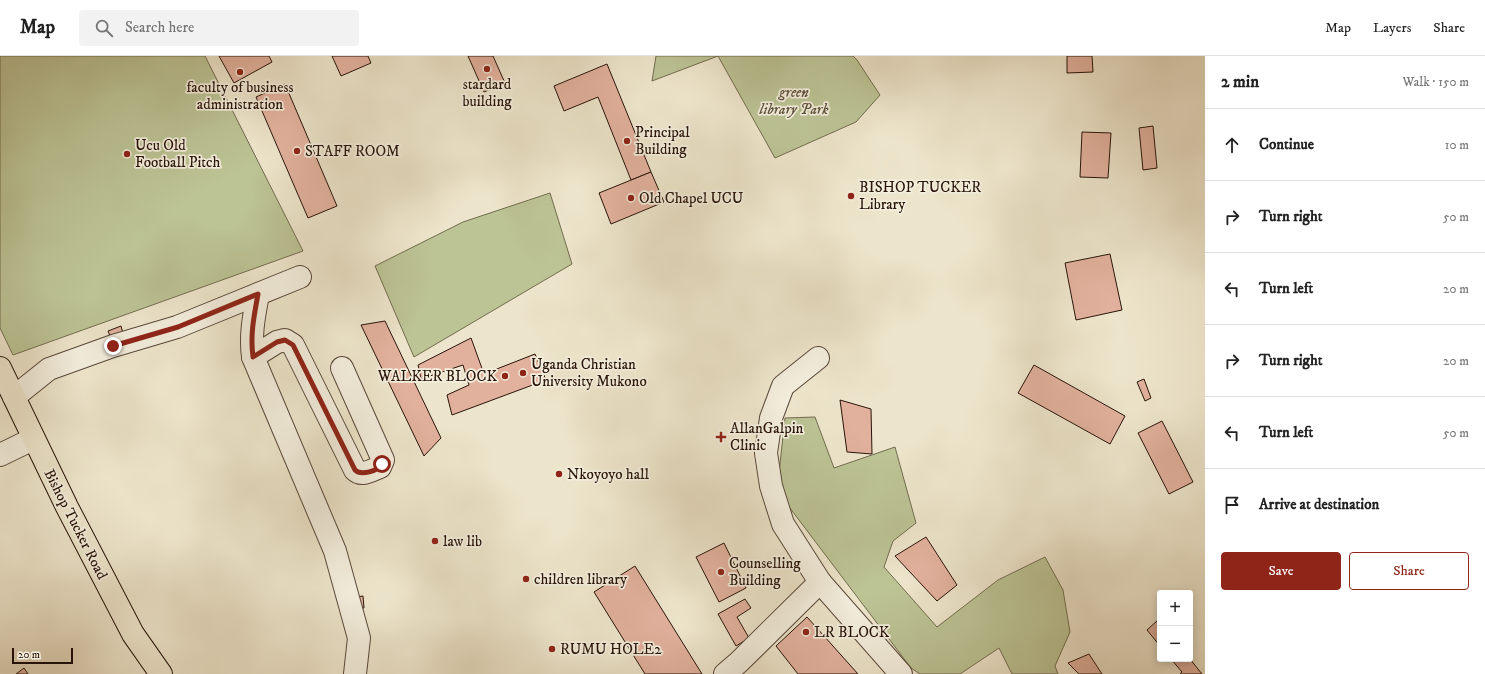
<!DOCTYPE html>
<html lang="en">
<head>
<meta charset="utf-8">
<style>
	:root { --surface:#fff; --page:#f2f2f2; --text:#222; --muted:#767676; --line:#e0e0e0; --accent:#8f2418 }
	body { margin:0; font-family:"IM FELL DW Pica",serif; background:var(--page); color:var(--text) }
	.controls { position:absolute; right:12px; bottom:12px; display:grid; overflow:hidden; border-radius:4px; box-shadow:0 2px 10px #0003 }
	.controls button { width:36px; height:36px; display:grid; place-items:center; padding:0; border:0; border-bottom:1px solid var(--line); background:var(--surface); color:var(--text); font:20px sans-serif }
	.scale { position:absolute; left:12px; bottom:10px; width:61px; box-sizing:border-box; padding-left:4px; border:2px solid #281409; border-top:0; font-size:11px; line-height:14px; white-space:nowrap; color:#281409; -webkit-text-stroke:3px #f3eedd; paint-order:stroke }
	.stop { position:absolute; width:12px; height:12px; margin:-9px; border:3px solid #8f2418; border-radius:50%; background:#fff }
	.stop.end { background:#8f2418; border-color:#fff; box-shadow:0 1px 4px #0008 }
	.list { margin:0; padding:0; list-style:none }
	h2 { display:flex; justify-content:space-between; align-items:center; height:52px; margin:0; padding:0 16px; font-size:17px }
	h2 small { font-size:13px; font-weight:400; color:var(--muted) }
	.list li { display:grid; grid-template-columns:26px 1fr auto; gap:12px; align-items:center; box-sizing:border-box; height:72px; padding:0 16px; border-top:1px solid var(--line) }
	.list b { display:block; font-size:15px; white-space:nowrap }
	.list em { font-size:13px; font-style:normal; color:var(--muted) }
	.actions { display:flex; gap:8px; padding:12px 16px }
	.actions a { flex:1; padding:9px 0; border:1px solid var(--accent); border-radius:4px; text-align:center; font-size:14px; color:var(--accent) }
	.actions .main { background:var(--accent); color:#fff }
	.icon { flex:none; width:22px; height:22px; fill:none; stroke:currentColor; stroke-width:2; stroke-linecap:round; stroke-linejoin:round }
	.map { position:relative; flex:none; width:1205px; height:618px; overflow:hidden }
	header { display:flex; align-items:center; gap:24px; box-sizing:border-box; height:56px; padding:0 20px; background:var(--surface); border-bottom:1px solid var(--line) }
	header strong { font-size:19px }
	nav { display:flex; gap:22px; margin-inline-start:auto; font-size:14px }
	.search { width:280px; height:36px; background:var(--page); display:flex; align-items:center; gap:10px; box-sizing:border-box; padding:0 14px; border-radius:4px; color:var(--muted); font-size:15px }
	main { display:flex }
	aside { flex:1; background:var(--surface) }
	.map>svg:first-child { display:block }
	.green { fill:#bcc395; stroke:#726c4f }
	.building { fill:#e2b19e; stroke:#281409 }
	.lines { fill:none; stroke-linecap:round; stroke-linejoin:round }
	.minor-casing { stroke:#59483a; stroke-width:24 }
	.major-casing { stroke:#281409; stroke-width:24 }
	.minor { stroke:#f3eedd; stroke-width:22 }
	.major { stroke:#ede5cb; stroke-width:22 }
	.route { stroke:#8f2418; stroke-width:5 }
	.poi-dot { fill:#8f2418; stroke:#f3eedd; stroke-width:1.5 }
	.labels { text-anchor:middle; stroke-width:3.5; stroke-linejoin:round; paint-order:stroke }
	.poi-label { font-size:15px; fill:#281409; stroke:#f3eedd; text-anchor:start }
	.park-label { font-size:15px; font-style:italic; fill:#5c513a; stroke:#f3eedd }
	.street-label { font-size:15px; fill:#281409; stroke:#f3eedd }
</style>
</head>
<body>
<header>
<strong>Map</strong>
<div class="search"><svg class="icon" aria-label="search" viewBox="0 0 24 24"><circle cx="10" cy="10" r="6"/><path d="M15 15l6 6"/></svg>Search here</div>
<nav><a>Map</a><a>Layers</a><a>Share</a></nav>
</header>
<main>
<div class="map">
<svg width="1205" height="618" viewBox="0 0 1205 618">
	<rect width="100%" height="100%" fill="#ede5cb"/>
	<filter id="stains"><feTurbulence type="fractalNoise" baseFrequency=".005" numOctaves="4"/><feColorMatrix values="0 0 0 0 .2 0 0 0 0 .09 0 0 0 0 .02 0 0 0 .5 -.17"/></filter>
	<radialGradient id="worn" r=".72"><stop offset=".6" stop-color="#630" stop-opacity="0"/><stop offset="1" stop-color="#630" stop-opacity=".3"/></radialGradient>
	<!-- green -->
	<g class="green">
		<polygon points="0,0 205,0 303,195 13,299 0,272"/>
		<polygon points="656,0 853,0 857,4 880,39 856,66 775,102 718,0 652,25"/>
		<polygon points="550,137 572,208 414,301 375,210 463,166"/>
		<polygon points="815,361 834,412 895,391 916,467 893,485 884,511 937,571 998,524 1045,501 1063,534 1070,576 1055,610 1058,618 1012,618 999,592 960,618 920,618 911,612 777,435 785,362"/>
	</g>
	<!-- building -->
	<g class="building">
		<polygon points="219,0 269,0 272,6 234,27"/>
		<polygon points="332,0 368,0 371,7 341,20"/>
		<polygon points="468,0 493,0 505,27 484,36"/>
		<polygon points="1067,0 1092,0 1093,16 1067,17"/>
		<polygon points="607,8 651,116 631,124 598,41 564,55 554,30"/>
		<polygon points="285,28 337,150 308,162 256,41"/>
		<polygon points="1153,70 1157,112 1143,114 1139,72"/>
		<polygon points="1082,76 1111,77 1108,122 1080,121"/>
		<polygon points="651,116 664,146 611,168 599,137"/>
		<polygon points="1110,198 1122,254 1076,264 1065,207"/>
		<polygon points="385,265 441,382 424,400 361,269"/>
		<polygon points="121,270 124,281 112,285 108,275"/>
		<polygon points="471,282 484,318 535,298 546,324 452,359 447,339 469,329 463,309 421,323 418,309"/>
		<polygon points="1034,309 1125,360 1110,388 1018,337"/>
		<polygon points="1144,323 1151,342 1145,345 1137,326"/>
		<polygon points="840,344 871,353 872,398 847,396"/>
		<polygon points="1162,365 1193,426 1169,438 1138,377"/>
		<polygon points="926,481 957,529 937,545 895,500"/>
		<polygon points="724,487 746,532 719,546 696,501"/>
		<polygon points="635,510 702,618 645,618 594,536"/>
		<polygon points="363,540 364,552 358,553 356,541"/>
		<polygon points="745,543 751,552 737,561 749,582 736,590 718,558"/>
		<polygon points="807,561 858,618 798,618 776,590"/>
		<polygon points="1158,564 1160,566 1160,590 1147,574"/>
		<polygon points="1089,598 1102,618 1079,618 1068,607"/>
		<polygon points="1171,603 1190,603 1202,618 1180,618 1182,616"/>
		<polygon points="24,612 28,618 16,618"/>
	</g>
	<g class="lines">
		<!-- minor casing -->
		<g class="minor-casing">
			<g id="minor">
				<path d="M 258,238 C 254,260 250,279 253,301 L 335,495 L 359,582 L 355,618"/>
				<path d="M 253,301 L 277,286 L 285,284 L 293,289 L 355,414 C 362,421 372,414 380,411 L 383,404 L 342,312"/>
				<polyline points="818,302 783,330 771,362 766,397 771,430 783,468 820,526 901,618"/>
				<polyline points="14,341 49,313 113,290 177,271 300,221"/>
				<polyline points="0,399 33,383"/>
				<polyline points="725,618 739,606 820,526"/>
			</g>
		</g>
		<!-- major casing -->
		<g class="major-casing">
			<polyline id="major" points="0,312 67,451 133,578 161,618"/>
		</g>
		<!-- minor -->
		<use href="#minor" class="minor"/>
		<!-- major -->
		<use href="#major" class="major"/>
	</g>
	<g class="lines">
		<!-- route -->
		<path class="route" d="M 113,290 L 178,271 L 258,238 C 254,260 250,279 253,301 L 277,286 L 285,284 L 293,289 L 355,414 C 361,420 378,415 382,408"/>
	</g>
	<!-- markers -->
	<g class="poi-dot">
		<circle cx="487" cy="13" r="4"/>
		<circle cx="240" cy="16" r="4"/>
		<circle cx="627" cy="85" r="4"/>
		<circle cx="297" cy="95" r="4"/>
		<circle cx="127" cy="98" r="4"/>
		<circle cx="851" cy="140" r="4"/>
		<circle cx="631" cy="142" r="4"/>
		<circle cx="523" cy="317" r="4"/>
		<circle cx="505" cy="320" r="4"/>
		<path d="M719 375h4v4h4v4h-4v4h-4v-4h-4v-4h4z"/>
		<circle cx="559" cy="418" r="4"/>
		<circle cx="435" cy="485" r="4"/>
		<circle cx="721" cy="516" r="4"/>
		<circle cx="526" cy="523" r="4"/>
		<circle cx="806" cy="576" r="4"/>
		<circle cx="552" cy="593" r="4"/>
	</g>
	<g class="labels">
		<!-- poi labels -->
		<g class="poi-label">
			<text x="487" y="33" text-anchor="middle">stardard<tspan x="487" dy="17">building</tspan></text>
			<text x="240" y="36" text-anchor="middle">faculty of business<tspan x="240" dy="17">administration</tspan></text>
			<text x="635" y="81">Principal<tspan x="635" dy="17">Building</tspan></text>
			<text x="135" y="94">Ucu Old<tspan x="135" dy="17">Football Pitch</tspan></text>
			<text x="305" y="100">STAFF ROOM</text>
			<text x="859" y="136">BISHOP TUCKER<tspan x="859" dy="17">Library</tspan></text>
			<text x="639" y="147">Old Chapel UCU</text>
			<text x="531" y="313">Uganda Christian<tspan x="531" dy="17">University Mukono</tspan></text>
			<text x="497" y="325" text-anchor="end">WALKER BLOCK</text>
			<text x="730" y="377">AllanGalpin<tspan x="730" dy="17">Clinic</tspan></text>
			<text x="567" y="423">Nkoyoyo hall</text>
			<text x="443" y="490">law lib</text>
			<text x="729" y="512">Counselling<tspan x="729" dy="17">Building</tspan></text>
			<text x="534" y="528">children library</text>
			<text x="814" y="581">LR BLOCK</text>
			<text x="560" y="598">RUMU HOLE2</text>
		</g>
		<!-- park labels -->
		<g class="park-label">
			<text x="794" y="41">green<tspan x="794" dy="17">library Park</tspan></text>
		</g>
		<!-- street labels -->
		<g class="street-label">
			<text transform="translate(76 468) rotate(63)" y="5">Bishop Tucker Road</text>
		</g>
	</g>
	<rect width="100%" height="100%" filter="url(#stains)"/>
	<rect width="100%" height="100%" fill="url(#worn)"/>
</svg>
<div class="controls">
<button>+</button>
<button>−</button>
</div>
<div class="scale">20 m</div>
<div class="stop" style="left:382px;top:408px"></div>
<div class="stop end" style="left:113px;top:290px"></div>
</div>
<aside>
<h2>2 min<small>Walk · 150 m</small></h2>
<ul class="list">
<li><svg class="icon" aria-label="ahead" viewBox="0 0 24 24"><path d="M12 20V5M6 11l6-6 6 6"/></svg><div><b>Continue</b></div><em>10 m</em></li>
<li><svg class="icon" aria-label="right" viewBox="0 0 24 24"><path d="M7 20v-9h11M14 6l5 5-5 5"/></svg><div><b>Turn right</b></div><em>50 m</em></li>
<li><svg class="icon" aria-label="left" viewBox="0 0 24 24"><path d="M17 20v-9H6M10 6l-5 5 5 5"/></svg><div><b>Turn left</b></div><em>20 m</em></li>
<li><svg class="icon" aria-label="right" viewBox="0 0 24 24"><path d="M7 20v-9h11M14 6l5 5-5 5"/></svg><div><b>Turn right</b></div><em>20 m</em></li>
<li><svg class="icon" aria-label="left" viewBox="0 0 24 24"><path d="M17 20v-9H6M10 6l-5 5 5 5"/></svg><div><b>Turn left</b></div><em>50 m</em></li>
<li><svg class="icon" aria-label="arrive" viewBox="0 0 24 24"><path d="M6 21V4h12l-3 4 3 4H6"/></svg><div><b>Arrive at destination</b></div></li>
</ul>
<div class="actions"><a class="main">Save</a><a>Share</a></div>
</aside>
</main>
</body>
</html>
